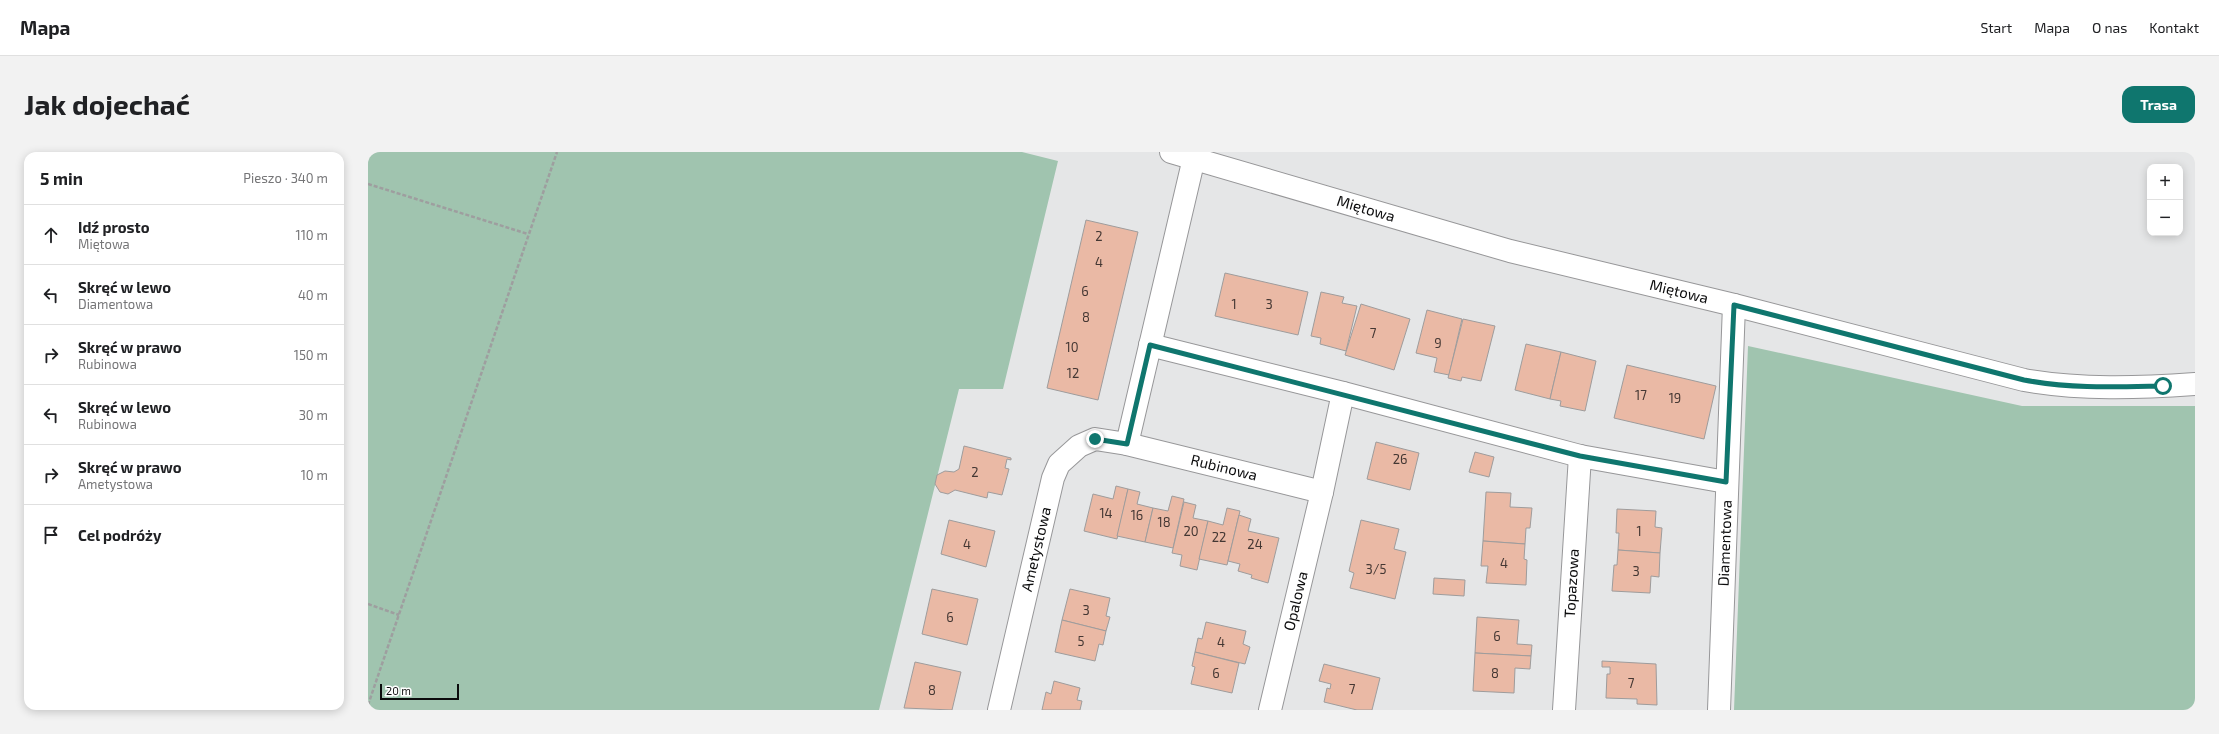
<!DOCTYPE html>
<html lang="pl">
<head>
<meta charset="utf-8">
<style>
	:root { --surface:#fff; --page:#f2f2f2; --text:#202124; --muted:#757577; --line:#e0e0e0; --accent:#0f766e }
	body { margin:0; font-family:"Exo 2",sans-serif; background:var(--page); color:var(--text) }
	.controls { position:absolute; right:12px; top:12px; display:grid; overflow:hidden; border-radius:8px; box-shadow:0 2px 10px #0003 }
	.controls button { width:36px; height:36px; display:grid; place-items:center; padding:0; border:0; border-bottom:1px solid var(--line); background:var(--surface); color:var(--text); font:20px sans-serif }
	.scale { position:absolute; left:12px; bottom:10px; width:79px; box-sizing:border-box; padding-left:4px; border:2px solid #0c0c0d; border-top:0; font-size:11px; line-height:14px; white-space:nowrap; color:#0c0c0d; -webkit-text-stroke:3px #fff; paint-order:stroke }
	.stop { position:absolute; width:12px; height:12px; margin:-9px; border:3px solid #0f766e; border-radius:50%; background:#fff }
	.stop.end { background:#0f766e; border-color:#fff; box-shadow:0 1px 4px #0008 }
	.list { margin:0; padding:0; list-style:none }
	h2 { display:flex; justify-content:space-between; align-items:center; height:52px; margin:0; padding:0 16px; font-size:17px }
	h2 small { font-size:13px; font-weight:400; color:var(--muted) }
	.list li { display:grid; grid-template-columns:26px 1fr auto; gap:12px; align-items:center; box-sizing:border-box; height:60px; padding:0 16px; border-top:1px solid var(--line) }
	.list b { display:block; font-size:15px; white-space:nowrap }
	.list p { margin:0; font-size:13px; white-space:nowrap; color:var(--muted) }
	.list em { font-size:13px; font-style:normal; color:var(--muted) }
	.icon { flex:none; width:22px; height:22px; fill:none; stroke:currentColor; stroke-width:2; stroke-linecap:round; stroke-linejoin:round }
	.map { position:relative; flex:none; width:1827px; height:558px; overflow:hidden; border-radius:12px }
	header { display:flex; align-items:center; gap:24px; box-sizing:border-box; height:56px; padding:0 20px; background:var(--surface); border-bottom:1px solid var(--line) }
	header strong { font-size:19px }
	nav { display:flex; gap:22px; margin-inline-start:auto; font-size:14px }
	.intro { display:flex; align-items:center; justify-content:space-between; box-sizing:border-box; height:96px; padding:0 24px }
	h1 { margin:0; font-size:28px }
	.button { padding:10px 18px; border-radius:12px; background:var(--accent); color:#fff; font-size:14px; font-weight:700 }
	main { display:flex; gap:24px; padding:0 24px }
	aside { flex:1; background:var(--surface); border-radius:12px; box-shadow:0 2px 10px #0003 }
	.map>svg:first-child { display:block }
	.green { fill:#a0c4af }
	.building { fill:#eab9a5; stroke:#9e9c9c }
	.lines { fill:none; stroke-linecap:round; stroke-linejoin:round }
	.street-casing { stroke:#979799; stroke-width:24 }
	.path { stroke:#9e9e9f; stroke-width:2.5; stroke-dasharray:4 2; stroke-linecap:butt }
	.street { stroke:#fff; stroke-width:22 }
	.route { stroke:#0f766e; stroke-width:5 }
	.labels { text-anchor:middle; stroke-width:4; stroke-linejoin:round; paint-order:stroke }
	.number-label { font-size:13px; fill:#443733 }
	.street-label { font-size:15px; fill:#0c0c0d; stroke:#fff }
</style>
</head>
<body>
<header>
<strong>Mapa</strong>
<nav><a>Start</a><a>Mapa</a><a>O nas</a><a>Kontakt</a></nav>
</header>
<div class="intro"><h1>Jak dojechać</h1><a class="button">Trasa</a></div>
<main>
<aside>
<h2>5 min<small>Pieszo · 340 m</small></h2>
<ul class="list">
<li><svg class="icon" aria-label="ahead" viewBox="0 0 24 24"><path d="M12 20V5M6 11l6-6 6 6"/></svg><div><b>Idź prosto</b><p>Miętowa</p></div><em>110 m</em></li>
<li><svg class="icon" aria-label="left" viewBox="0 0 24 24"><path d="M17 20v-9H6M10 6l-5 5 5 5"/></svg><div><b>Skręć w lewo</b><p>Diamentowa</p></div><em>40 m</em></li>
<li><svg class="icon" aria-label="right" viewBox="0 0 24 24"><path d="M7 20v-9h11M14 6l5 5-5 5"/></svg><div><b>Skręć w prawo</b><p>Rubinowa</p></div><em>150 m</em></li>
<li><svg class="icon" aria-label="left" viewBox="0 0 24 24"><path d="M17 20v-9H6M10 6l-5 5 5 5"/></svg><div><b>Skręć w lewo</b><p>Rubinowa</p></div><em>30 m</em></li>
<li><svg class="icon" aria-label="right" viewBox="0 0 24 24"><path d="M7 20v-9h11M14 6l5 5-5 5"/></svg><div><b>Skręć w prawo</b><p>Ametystowa</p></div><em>10 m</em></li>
<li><svg class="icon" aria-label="arrive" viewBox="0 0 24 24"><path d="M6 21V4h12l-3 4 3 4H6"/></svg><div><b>Cel podróży</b></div></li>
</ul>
</aside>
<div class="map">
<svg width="1827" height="558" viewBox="0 0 1827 558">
	<rect width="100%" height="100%" fill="#e5e6e7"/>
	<!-- green -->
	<g class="green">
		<polygon points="0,0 654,0 690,9 635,237 591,237 511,558 0,558"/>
		<polygon points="1380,194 1654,254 1827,254 1827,558 1366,558"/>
	</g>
	<!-- building -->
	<g class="building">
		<polygon points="718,68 770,80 730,248 679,236"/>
		<polygon points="857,121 940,140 930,183 847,164"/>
		<polygon points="953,140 976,145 974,151 989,154 978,199 952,192 953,186 943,184"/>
		<polygon points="993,152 1042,167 1026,218 977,203"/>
		<polygon points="1059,158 1094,167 1081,223 1066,220 1069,206 1048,201"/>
		<polygon points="1095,167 1127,174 1113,229 1094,225 1093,229 1080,226"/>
		<polygon points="1158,192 1193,200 1182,247 1147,238"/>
		<polygon points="1193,200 1228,209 1217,259 1192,254 1193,249 1182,247"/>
		<polygon points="1259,213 1348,234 1336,287 1246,266"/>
		<polygon points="1008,290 1051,301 1042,338 999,327"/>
		<polygon points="596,294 643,306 643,308 639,307 637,316 641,317 634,343 620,340 619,346 587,338 580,342 572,340 567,332 569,323 577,319 586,320 591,317"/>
		<polygon points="1107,300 1126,305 1121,325 1101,320"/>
		<polygon points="748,334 760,337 749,387 716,379 725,342 745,347"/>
		<polygon points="760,337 772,340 769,352 785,356 777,390 749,384"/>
		<polygon points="1118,340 1143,341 1142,355 1164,356 1162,376 1158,376 1157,392 1115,389"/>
		<polygon points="804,344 816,347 805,396 777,390 785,356 800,359"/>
		<polygon points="816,350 828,353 825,366 840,369 829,418 812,414 814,403 804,401"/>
		<polygon points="859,356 872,359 859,413 831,407 840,369 855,373"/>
		<polygon points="1249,357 1288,359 1287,375 1294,376 1292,401 1250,398 1251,381 1248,381"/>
		<polygon points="871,363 883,367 880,379 911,386 900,431 883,426 884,423 870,419 872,412 860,409"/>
		<polygon points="581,368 627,379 618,415 573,402"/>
		<polygon points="993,368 1031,377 1026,397 1038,400 1027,447 982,436 986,421 981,419"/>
		<polygon points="1115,389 1157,392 1156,407 1159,408 1158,433 1118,431 1120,414 1113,414"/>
		<polygon points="1250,398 1292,401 1291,425 1283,424 1282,441 1244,439 1246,413 1249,413"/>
		<polygon points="1066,426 1097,428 1096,444 1065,442"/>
		<polygon points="564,437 610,447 599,493 554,482"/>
		<polygon points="702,437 742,446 738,464 742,465 738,479 694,468"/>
		<polygon points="1109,465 1151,468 1149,492 1164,493 1163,504 1107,501"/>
		<polygon points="694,468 738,479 735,493 731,492 727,509 687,500"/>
		<polygon points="838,470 878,479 875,492 882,495 877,512 827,500 830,486 834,487"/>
		<polygon points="827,500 871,511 864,541 823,532 827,515 824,514"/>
		<polygon points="1107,501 1163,504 1162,517 1147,516 1146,541 1105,539"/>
		<polygon points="1234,509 1288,512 1289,553 1269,552 1269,547 1238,546 1239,522 1242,522 1242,515 1234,515"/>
		<polygon points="547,510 593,520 584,558 536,556"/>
		<polygon points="956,512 1012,526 1004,558 989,558 956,550 959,536 962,537 963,532 951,529"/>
		<polygon points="686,529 712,536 709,548 714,549 712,558 674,558 678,540 683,542"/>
	</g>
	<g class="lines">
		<!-- street casing -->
		<g class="street-casing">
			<g id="street">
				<path id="s1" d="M 803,0 L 1142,99 L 1366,153 L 1656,228 C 1713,238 1770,236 1827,232"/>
				<polyline points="782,193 975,241 1212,304 1358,330"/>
				<polyline points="759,292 826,6"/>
				<path id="s2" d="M 631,558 L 685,326 L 691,312 L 711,294 L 727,287 L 759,292 L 954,340"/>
				<path id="s3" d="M 902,558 L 954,340 L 975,241"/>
				<path id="s4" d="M 1196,558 L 1212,304"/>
				<path id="s5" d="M 1351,558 L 1366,153"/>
			</g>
		</g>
		<!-- path -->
		<g class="path">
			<polyline points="0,32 160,82"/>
			<polyline points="0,452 31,463"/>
			<polyline points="0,553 189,0"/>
		</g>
		<!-- street -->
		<use href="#street" class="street"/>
	</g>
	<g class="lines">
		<!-- route -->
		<path class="route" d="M 727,287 L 759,292 L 782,193 L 1212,304 L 1358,330 L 1366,153 L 1656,228 C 1705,237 1746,235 1795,234"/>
	</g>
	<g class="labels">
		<!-- number labels -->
		<g class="number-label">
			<text x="731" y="89">2</text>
			<text x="731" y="115">4</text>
			<text x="717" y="144">6</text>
			<text x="866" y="157">1</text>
			<text x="901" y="157">3</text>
			<text x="718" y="170">8</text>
			<text x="1005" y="186">7</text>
			<text x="1070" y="196">9</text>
			<text x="704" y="200">10</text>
			<text x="705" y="226">12</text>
			<text x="1273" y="248">17</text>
			<text x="1307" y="251">19</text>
			<text x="1032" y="312">26</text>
			<text x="607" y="325">2</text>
			<text x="738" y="366">14</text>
			<text x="769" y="368">16</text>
			<text x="796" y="375">18</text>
			<text x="823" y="384">20</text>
			<text x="1271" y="384">1</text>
			<text x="851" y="390">22</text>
			<text x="599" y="397">4</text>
			<text x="887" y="397">24</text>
			<text x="1136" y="416">4</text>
			<text x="1008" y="422">3/5</text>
			<text x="1268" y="424">3</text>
			<text x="718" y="463">3</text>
			<text x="582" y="470">6</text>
			<text x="1129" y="489">6</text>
			<text x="713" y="494">5</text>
			<text x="853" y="495">4</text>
			<text x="848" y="526">6</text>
			<text x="1127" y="526">8</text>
			<text x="1263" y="536">7</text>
			<text x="984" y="542">7</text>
			<text x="564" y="543">8</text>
		</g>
		<!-- street labels -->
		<g class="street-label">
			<text dy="5" stroke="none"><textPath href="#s1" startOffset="203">Miętowa</textPath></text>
			<text dy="5" stroke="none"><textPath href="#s1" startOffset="527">Miętowa</textPath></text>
			<text dy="5" stroke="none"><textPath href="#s2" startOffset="430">Rubinowa</textPath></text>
			<text dy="5" stroke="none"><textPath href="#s5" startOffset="167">Diamentowa</textPath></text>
			<text dy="5" stroke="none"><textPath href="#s2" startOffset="165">Ametystowa</textPath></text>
			<text dy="5" stroke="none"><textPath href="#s4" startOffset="127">Topazowa</textPath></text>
			<text dy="5" stroke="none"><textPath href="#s3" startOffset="112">Opalowa</textPath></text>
		</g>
	</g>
</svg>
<div class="controls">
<button>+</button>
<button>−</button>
</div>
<div class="scale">20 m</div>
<div class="stop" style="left:1795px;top:234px"></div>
<div class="stop end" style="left:727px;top:287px"></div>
</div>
</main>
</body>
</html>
